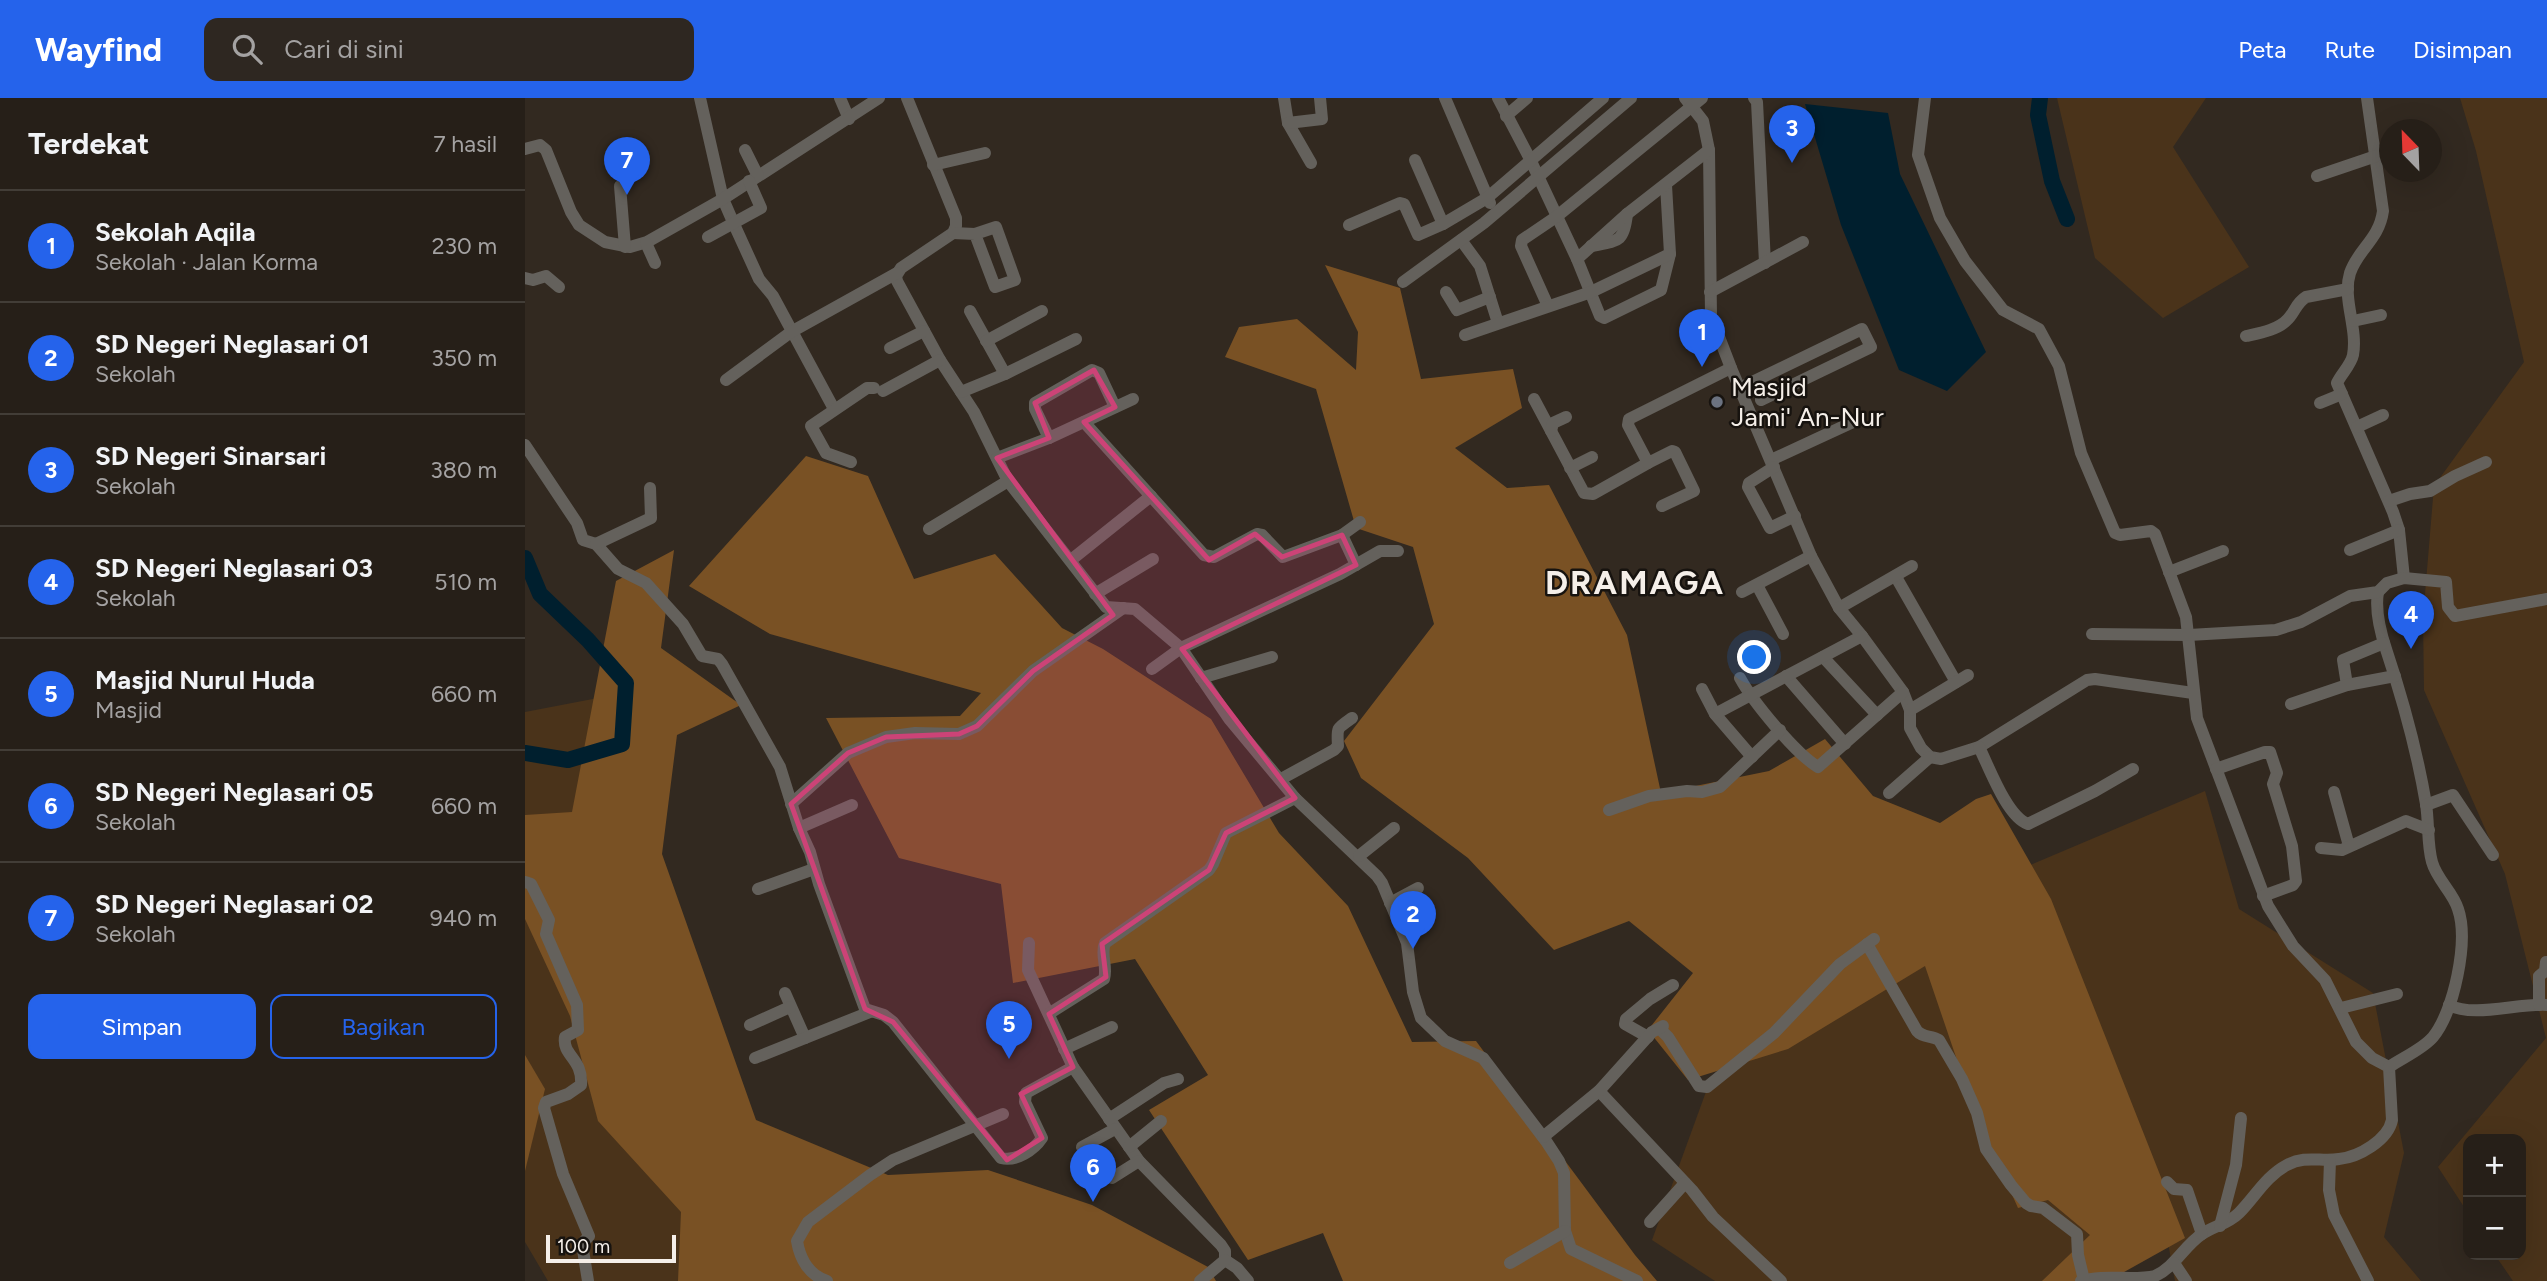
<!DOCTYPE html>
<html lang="id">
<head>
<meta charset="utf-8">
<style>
	:root { --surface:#261f18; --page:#2e2721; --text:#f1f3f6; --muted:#a4a2a2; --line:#423d37; --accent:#2563eb }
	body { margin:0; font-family:Figtree,sans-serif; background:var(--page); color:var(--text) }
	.controls { position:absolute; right:21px; bottom:21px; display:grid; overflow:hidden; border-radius:14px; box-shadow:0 7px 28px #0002 }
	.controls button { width:63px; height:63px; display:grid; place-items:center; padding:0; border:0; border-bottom:2px solid var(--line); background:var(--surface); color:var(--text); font:35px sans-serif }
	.compass { position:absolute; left:1854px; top:21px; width:63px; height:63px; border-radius:50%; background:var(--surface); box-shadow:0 7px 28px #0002; rotate:337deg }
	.scale { position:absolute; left:21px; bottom:18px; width:130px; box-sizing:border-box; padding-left:7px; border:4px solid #f5efe9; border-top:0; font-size:19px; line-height:24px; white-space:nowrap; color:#f5efe9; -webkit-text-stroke:5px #17130f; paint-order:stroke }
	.you { position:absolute; left:1230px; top:560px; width:24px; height:24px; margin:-18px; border:5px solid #fff; border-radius:50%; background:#1a73e8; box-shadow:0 0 0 10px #1a73e833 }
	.badge { display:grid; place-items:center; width:46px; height:46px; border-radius:50%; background:var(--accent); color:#fff; font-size:23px; font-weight:700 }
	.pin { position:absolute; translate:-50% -58px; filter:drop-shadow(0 2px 4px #0008) }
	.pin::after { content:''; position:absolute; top:37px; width:24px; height:21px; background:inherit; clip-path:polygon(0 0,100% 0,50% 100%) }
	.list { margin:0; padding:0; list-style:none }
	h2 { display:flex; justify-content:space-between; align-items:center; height:91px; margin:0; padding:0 28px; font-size:30px }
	h2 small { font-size:23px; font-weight:400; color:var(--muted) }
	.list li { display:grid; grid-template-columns:46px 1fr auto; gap:21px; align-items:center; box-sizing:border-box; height:112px; padding:0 28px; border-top:2px solid var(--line) }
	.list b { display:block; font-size:26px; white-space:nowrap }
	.list p { margin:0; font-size:23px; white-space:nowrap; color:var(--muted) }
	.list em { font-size:23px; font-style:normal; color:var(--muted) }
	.actions { display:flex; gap:14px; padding:21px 28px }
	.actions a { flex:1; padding:16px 0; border:2px solid var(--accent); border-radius:14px; text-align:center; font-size:24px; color:var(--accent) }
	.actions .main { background:var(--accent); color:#fff }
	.icon { flex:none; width:38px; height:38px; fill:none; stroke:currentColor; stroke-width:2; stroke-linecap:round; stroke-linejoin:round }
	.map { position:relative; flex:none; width:2022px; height:1183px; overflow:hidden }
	header { display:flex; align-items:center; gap:42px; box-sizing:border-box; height:98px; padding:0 35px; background:var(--accent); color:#fff }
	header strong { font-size:33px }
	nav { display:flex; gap:38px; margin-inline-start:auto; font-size:24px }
	.search { width:490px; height:63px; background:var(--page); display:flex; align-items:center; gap:18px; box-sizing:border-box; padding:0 24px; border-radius:14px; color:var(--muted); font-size:26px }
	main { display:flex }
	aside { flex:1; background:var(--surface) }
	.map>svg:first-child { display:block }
	.green { fill:#4a331a }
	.forest { fill:#795124 }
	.water { fill:#001f2e }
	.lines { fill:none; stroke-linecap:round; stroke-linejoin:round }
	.river { stroke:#001f2e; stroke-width:16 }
	.minor { stroke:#64615c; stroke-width:12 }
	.marked { fill:#cc4377; fill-opacity:0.2; stroke:#cc4377; stroke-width:5; stroke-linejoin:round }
	.worship-dot { fill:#6b7280; stroke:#17130f; stroke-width:2.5 }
	.labels { text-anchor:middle; stroke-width:5; stroke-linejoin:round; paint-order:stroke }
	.poi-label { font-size:26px; fill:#f5efe9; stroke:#17130f; text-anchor:start }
	.district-label { font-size:33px; font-weight:bold; letter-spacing:2px; fill:#f5efe9; stroke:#17130f }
</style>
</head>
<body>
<header>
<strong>Wayfind</strong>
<div class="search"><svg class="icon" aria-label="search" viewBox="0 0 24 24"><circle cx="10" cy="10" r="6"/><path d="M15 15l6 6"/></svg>Cari di sini</div>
<nav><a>Peta</a><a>Rute</a><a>Disimpan</a></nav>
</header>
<main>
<aside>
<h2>Terdekat<small>7 hasil</small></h2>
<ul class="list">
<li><span class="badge">1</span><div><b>Sekolah Aqila</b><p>Sekolah · Jalan Korma</p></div><em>230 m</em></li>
<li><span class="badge">2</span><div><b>SD Negeri Neglasari 01</b><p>Sekolah</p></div><em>350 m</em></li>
<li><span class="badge">3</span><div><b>SD Negeri Sinarsari</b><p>Sekolah</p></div><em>380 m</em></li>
<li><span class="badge">4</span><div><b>SD Negeri Neglasari 03</b><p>Sekolah</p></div><em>510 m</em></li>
<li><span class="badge">5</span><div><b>Masjid Nurul Huda</b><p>Masjid</p></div><em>660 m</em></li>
<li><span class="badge">6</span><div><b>SD Negeri Neglasari 05</b><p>Sekolah</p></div><em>660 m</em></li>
<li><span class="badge">7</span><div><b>SD Negeri Neglasari 02</b><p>Sekolah</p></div><em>940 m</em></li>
</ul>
<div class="actions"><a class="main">Simpan</a><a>Bagikan</a></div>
</aside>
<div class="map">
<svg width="2022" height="1183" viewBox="0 0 2022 1183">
	<rect width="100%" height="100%" fill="#322920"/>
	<!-- green -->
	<g class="green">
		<polygon points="1532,0 1681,0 1648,49 1724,169 1638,220 1570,160"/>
		<polygon points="1935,0 2022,0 2022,1183 1988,1183 1970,1157 1996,1157 1996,1041 1943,1041 1943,1115 1913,1069 2021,940 1980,776 1899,592 1898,520 1909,388 1999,264 1951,53"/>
		<polygon points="99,595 109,964 241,1183 23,1183 0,1144 0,614"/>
		<polygon points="1680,693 1714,811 1848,895 1879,1055 1859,1139 1896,1183 1650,1183 1639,1123 1477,779"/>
		<polygon points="1384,798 1589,1142 1547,1183 1190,1183 1127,1142 1182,991"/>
	</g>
	<!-- forest -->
	<g class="forest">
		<polygon points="800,167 875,190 896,281 988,271 997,310 930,350 982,390 1024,387 1102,537 1136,695 1244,673 1300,641 1348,698 1415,725 1451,701 1466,696 1526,801 1660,1140 1583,1183 1517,1183 1565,1137 1523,1102 1493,1110 1448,1009 1400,868 1263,951 1163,982 1123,932 1168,875 1104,823 1029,852 943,760 836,680 819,643 909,526 888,449 831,430 791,291 700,259 714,229 772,221 831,272 833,234"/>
		<polygon points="281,358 343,378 389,481 470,456 537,530 578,551 686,621 754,735 823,808 887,944 951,943 1110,1157 1132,1183 818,1183 798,1135 723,1162 624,1012 683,977 610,861 488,885 476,786 374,760 301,620 435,618 456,595 245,536 164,488"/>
		<polygon points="149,452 136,550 216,607 152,637 137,756 231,1022 363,1077 463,1072 567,1107 683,1169 691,1183 153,1183 156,1114 73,1023 45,918 0,821 0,717 47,714 91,483"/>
		<polygon points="0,957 20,991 0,1073"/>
	</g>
	<!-- water -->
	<polygon class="water" points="1280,6 1363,15 1375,76 1461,254 1422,293 1374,272 1316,127"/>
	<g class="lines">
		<!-- river -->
		<g class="river">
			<polyline points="1515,0 1513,17 1527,83 1542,121"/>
			<polyline points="0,460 15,496 63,542 101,585 97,646 43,662 0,655"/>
		</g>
		<!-- minor -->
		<g class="minor">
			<polyline points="175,0 198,101 208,124 234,181 248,198 309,311"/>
			<polyline points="315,0 324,21"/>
			<polyline points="382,0 431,120 431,128 428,135 376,170 371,178 372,183 415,262 449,314 483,383 581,509 610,511 656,550 705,622 770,700 852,778 857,785 882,845 888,894 896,920 920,943 958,960 1021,1043 1034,1063 1039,1075 1040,1133 1046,1151 1112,1183"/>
			<polyline points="759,0 763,25 786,65"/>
			<polyline points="920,0 965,105"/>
			<polyline points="973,0 1005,61 1052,161 1075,218 1079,220 1136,192 1145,156 1141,87"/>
			<polyline points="1160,0 1178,23 1184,52 1186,218 1206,270 1286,458 1314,510 1337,538 1378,594 1385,612 1385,630 1396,650 1405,659 1416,661 1454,649 1562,582 1570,581 1668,595"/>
			<polyline points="1229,0 1232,4 1240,165"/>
			<path d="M 1400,0 L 1393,57 L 1415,120 L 1440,163 L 1478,212 L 1514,231 L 1534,268 L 1556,355 L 1590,435 L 1595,437 L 1626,433 L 1630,436 L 1661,519 L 1672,620 L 1743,808 L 1768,848 L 1800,882 L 1831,944 L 1847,960 L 1864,969 L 1867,1022 C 1863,1042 1834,1059 1814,1061 C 1796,1064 1780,1057 1762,1067 C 1741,1078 1730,1099 1714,1115 C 1703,1126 1689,1128 1677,1136 C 1659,1148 1650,1169 1630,1178 C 1608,1183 1579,1176 1556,1183"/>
			<path d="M 1842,0 L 1858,113 C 1854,142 1833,151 1825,175 C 1817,201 1833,230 1828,257 C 1826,267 1816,276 1812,285 L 1868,414 L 1874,432 L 1879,480"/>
			<polyline points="981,18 1002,0"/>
			<polyline points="763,25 797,21 795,0"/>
			<polyline points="0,51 15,47 21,52 46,114 54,127 80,144 105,149 122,144 198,101 354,0"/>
			<polyline points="220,52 233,78"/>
			<polyline points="890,62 918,126"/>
			<polyline points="408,67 460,55"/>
			<polyline points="1792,78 1851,58"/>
			<polyline points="95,88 100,149"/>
			<polyline points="824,127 875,105 879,106 893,137 918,126 962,100 1078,0"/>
			<polyline points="428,135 450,136 471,129 490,182 470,189 450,136"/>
			<polyline points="183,139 236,110 224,83"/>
			<polyline points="936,142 955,168 973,225"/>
			<polyline points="121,145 130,165"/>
			<path d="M 1066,148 C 1093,143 1099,145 1102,116"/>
			<polyline points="1052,161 1102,116 1184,52"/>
			<polyline points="0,180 8,182 21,178 34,189"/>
			<polyline points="878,184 959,125 1106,0"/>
			<polyline points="921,194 932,212 965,199"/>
			<polyline points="1185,194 1278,144"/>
			<polyline points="1023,208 996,148 997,142 1031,119 1177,0"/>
			<polyline points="445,213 480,276"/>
			<polyline points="1828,223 1856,217"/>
			<polyline points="940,237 1066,194 1145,156"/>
			<path d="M 1721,238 C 1735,235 1753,232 1763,221 C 1770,214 1771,205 1781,199 L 1823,191"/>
			<polyline points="461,243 517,213"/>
			<polyline points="365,250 399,233"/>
			<polyline points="201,282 266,234 372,175"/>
			<polyline points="1215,290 1337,231 1346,249 1236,302"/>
			<polyline points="358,293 415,262"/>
			<polyline points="436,294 480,276 551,241"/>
			<polyline points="1009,301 1059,395 1068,396 1123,365"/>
			<polyline points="1795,305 1817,296"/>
			<polyline points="559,324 679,457 689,459 732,436 737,437 758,459 817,437 831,467"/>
			<polyline points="1832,329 1858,317"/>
			<polyline points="1026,333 1028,325 1041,319"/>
			<polyline points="524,340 510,311 510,305 567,272 574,275 590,309"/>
			<path d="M 0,347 L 52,425 L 58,442 L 71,446 L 93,471 L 121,485 L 158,526 L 177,558 L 193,561 L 197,566 L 255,669 L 274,730 L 285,754 L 294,786 L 340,911 L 359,917 L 368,924 L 476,1060 C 491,1064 509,1052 517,1040 L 500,1004 L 501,995 L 548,969"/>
			<polyline points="472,360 524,340 608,301"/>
			<polyline points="1246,362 1328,324"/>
			<polyline points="326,364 301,355 286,328 342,290 349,290"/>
			<polyline points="1249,369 1224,385 1223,389 1245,430 1270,418"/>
			<polyline points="1045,370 1067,359"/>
			<polyline points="1864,403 1885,396 1905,393 1930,378 1961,364"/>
			<polyline points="1137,408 1169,393 1150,354 1147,353 1123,365 1103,327 1104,321 1206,270"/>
			<polyline points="404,431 483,383"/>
			<polyline points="817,437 835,424"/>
			<polyline points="71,446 126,420 125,390"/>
			<polyline points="1825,452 1874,432"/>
			<polyline points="546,462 626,398"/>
			<polyline points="1644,474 1698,453"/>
			<polyline points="1371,479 1431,584"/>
			<polyline points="1232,487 1258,536"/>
			<polyline points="1217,494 1286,458"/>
			<path d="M 1853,494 C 1850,512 1855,533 1861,551 C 1878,602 1892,653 1901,706 C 1904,725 1902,746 1907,764 C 1912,782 1928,794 1933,811 C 1944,843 1929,913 1908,939 C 1898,951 1877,960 1864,969"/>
			<polyline points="570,496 628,461"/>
			<polyline points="1314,510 1387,468"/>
			<polyline points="1567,536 1664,537 1751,532 1776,524 1825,498 1853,494 1862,485 1879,480 1921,484 1923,509 1930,518 2022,501"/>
			<polyline points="1298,559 1352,617"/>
			<polyline points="627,571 656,550 815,476 855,453 873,453"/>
			<polyline points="1261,578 1320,646"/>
			<polyline points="676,580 747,559"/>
			<path d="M 1215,580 C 1228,604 1271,656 1293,669 L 1378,594"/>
			<polyline points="1822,587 1818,562 1859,545"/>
			<polyline points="1177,591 1190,616 1227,659"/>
			<polyline points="1766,606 1822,587 1870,578"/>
			<polyline points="1385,612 1443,577"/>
			<polyline points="1190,616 1337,538"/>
			<path d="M 1454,649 C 1464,669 1482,719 1503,726 L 1570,693 L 1608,671"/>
			<polyline points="1691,671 1740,654 1745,654 1752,675 1748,686 1767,748 1771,783 1768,787 1738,798"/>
			<path d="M 756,681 L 809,652 L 813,648 C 812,629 811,631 827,620"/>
			<polyline points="1809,694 1824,748"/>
			<polyline points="1364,695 1405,659"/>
			<polyline points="266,706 323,655 361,639 390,635 434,636 452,628 508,573 598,510"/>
			<polyline points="1901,707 1928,697 1968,757"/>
			<polyline points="1084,712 1124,698 1162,693 1177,694 1195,689 1255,632"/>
			<polyline points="274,730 327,707"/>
			<polyline points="1796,750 1817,752 1881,723 1904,732"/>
			<polyline points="834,758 869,730"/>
			<path d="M 0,784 L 6,786 L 24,822 L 21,836 L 52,907 L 53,932 L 40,939 C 37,958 58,960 56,987 L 43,996 L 21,1004 L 19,1010 L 38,1076 L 64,1138 L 57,1146 L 63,1183"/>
			<polyline points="233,791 289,771"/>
			<polyline points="865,805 893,790"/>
			<polyline points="504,845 503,872 548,969 614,1063 696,1147 700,1153 700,1162 712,1170 723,1183"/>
			<path d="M 1342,846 L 1392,933 C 1398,940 1406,937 1414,942 L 1437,981 L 1452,1015 L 1461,1051 L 1486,1087 L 1501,1105 L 1506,1108 L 1518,1110 L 1552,1136 L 1553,1157 L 1559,1182"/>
			<polyline points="260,895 280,940"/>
			<path d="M 1924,907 C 1949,920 1992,905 2022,907"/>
			<polyline points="2014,907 2014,878 2020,873 2021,864"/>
			<polyline points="1816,910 1872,896"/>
			<path d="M 525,915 L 579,881 C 583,869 575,856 580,845 L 684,772 L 688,766 L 701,735 L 770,700"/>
			<polyline points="225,927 265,909"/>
			<polyline points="1135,931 1143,939 1174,988 1182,989 1249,935 1315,866 1349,841"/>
			<polyline points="1123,939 1100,926 1101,921 1125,901 1148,887"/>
			<polyline points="539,951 587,929"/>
			<polyline points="230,960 345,914"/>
			<polyline points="1074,993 1167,1092 1188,1119 1256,1183"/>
			<polyline points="584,1021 639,985 653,981"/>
			<polyline points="1018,1039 1074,993 1127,934 1138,928"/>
			<polyline points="557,1049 590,1031"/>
			<polyline points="604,1049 636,1023"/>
			<polyline points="1805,1062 1804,1092 1809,1117 1843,1183"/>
			<polyline points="587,1080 614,1063"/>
			<polyline points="1642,1084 1649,1091 1662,1092 1677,1136"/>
			<polyline points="1125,1124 1160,1085"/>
			<polyline points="1695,1128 1711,1067 1716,1020"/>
			<polyline points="985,1165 1040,1133"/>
			<polyline points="1649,1165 1661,1183"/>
			<path d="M 302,1183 C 284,1177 275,1161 272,1143 L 283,1124 L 345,1077 L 368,1062 L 478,1016"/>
			<polyline points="675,1183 700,1162"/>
		</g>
	</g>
	<!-- marked area -->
	<path class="marked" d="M 569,272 L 590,309 L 559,324 L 684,462 L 730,436 L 757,459 L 817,437 L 831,467 L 657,551 L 770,700 L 701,735 L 684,772 L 577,846 L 581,879 L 524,916 L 548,969 L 496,996 L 517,1040 L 482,1062 L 368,924 L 340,911 L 266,706 L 323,655 L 361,639 L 434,636 L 452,628 L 508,573 L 588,517 L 472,360 L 524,340 L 510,305 Z"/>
	<!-- markers -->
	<circle class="worship-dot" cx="1192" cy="304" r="7"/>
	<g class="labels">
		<!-- poi labels -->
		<g class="poi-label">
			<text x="1206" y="298">Masjid<tspan x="1206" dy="30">Jami' An-Nur</tspan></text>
		</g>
		<!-- district labels -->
		<g class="district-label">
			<text x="1110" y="496">DRAMAGA</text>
		</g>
	</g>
</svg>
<div class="controls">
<button>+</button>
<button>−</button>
</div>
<svg class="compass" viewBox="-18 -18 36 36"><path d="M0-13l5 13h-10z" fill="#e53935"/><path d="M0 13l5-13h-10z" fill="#a4a2a2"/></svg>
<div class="scale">100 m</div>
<div class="you"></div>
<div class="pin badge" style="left:1177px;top:269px">1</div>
<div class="pin badge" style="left:888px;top:851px">2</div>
<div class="pin badge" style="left:1267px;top:65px">3</div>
<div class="pin badge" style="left:1886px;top:551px">4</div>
<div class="pin badge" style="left:484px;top:961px">5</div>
<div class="pin badge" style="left:568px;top:1104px">6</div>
<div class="pin badge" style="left:102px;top:97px">7</div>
</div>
</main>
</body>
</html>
